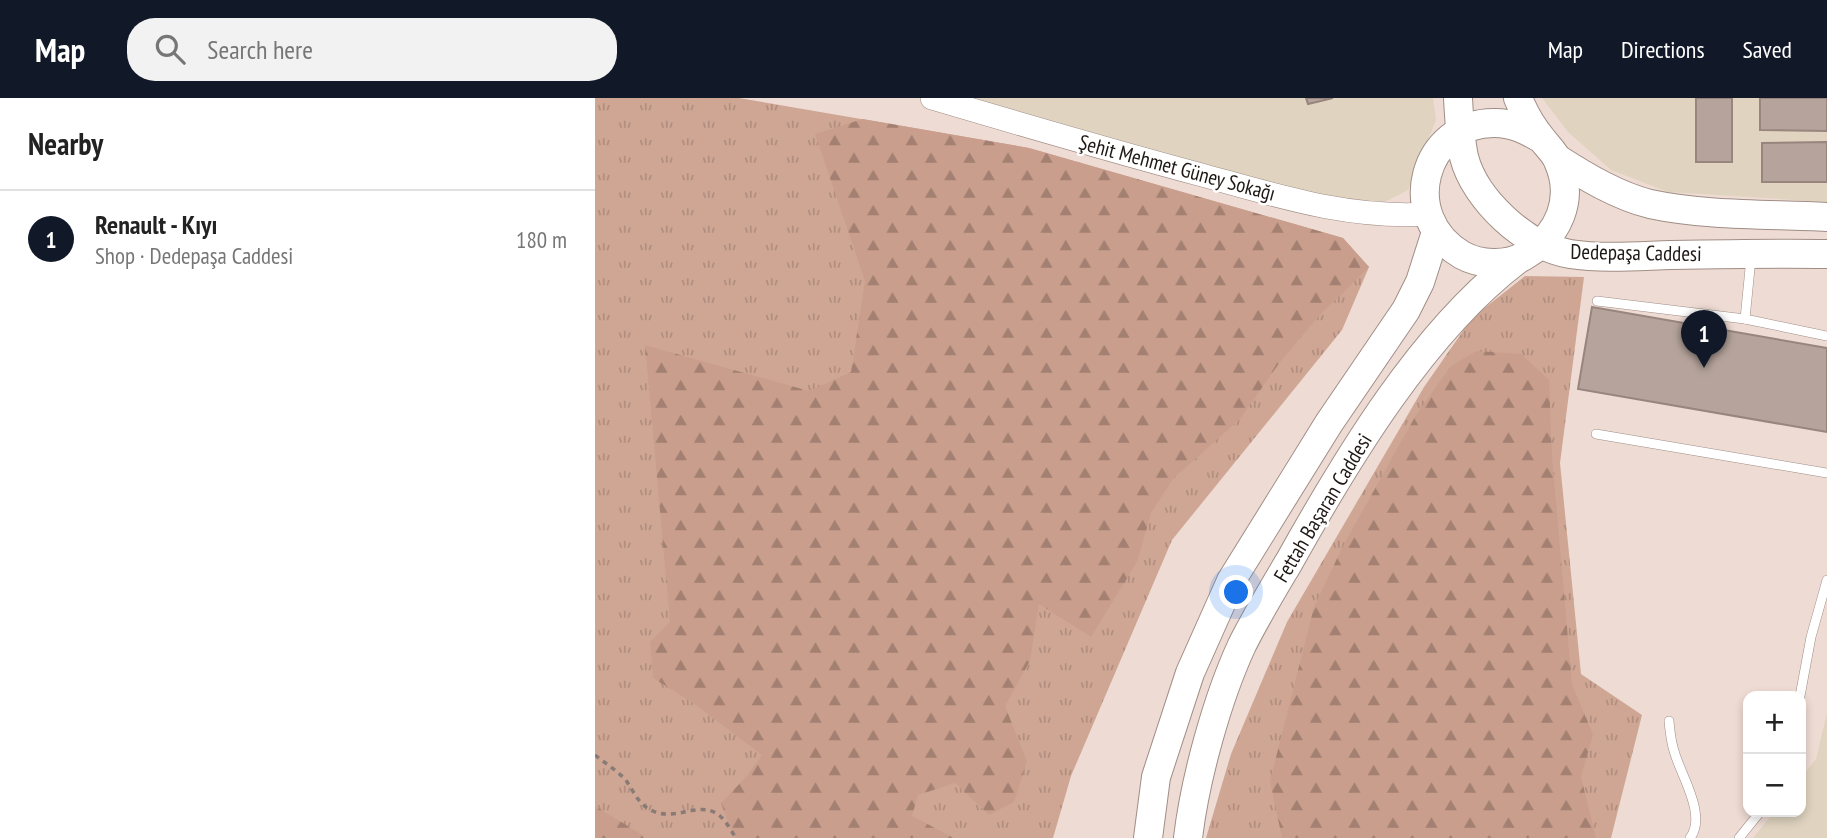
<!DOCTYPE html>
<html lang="en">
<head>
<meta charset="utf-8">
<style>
	:root { --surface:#fff; --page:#f2f2f2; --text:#222; --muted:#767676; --line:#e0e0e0; --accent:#111827 }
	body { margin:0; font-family:"PT Sans Narrow",sans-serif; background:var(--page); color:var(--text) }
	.controls { position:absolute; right:21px; bottom:21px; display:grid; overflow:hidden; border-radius:14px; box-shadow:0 4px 10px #0003 }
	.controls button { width:63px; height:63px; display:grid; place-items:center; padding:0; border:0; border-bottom:2px solid var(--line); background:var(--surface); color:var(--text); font:35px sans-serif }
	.you { position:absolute; left:642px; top:495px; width:24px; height:24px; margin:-18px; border:5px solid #fff; border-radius:50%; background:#1a73e8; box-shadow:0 0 0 10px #1a73e833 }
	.badge { display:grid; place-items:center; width:46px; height:46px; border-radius:50%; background:var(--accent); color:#fff; font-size:23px; font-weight:700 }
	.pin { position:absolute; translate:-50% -58px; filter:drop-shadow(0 2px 4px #0008) }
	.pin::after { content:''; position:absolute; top:37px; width:24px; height:21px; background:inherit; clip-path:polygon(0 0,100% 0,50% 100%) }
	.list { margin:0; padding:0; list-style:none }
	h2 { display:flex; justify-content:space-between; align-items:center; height:91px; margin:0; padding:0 28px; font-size:30px }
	h2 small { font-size:23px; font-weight:400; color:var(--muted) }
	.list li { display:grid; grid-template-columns:46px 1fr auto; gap:21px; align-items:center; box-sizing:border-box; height:98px; padding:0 28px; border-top:2px solid var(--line) }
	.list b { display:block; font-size:26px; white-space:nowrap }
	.list p { margin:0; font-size:23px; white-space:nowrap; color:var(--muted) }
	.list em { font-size:23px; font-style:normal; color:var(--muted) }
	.icon { flex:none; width:38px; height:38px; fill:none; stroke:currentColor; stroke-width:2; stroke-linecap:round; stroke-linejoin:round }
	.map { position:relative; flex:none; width:1232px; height:740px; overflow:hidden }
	header { display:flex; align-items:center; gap:42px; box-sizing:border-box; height:98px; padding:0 35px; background:var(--accent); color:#fff }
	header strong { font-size:33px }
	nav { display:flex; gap:38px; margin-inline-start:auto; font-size:24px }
	.search { width:490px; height:63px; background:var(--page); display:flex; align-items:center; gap:18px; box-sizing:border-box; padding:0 24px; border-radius:28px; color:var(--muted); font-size:26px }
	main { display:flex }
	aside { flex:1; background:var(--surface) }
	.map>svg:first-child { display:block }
	.industrial { fill:#e0d4c0 }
	.grass { fill:url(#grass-tufts) }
	.forest { fill:url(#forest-firs) }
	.building { fill:#b6a49c; stroke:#97857e; stroke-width:2 }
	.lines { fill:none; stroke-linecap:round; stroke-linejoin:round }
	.service-casing { stroke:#a08e86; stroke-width:10 }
	.tertiary-casing { stroke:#a08e86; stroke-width:24 }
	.primary-casing { stroke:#a08e86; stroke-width:30 }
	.path { stroke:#887b75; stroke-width:3.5; stroke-dasharray:5 5; stroke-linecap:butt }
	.service { stroke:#fff; stroke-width:9 }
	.tertiary { stroke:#fff; stroke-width:23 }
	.primary { stroke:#fff; stroke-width:28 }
	.labels { text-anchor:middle; stroke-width:5; stroke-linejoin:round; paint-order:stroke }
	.street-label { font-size:21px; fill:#1f1815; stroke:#fff }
</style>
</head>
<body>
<header>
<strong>Map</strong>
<div class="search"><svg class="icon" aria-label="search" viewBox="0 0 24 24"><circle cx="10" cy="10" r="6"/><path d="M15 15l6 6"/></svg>Search here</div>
<nav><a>Map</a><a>Directions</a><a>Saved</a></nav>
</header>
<main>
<aside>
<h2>Nearby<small></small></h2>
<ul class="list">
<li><span class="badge">1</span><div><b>Renault - Kıyı</b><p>Shop · Dedepaşa Caddesi</p></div><em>180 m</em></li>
</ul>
</aside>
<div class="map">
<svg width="1232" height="740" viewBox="0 0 1232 740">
	<defs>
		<pattern id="grass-tufts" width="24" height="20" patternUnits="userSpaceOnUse" patternTransform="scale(1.75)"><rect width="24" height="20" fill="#cfa694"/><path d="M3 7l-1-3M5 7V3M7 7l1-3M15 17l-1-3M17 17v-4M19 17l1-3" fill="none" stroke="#b18e7f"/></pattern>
		<pattern id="forest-firs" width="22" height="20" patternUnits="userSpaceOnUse" patternTransform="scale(1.75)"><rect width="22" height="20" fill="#c99e8c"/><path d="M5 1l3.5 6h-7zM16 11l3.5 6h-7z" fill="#a38071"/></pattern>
	</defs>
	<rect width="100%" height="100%" fill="#eedbd3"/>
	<!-- industrial -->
	<g class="industrial">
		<polygon points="362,0 838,0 841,22 813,92 782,108 688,92"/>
		<polygon points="947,0 1232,0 1232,104 1073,94 1016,72 973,34"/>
		<polygon points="1232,615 1232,740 1158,740 1179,714 1206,714 1206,680 1221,661"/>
	</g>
	<!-- grass -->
	<g class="grass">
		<polygon points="0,0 144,0 434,50 748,140 774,169 747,232 577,442 476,678 458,740 0,740"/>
		<polygon points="930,178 989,179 965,365 986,576 1047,617 1016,740 611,740 636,656 692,524 829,289 877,220"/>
	</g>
	<!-- forest -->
	<g class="forest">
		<polygon points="268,21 434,50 748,140 774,169 724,218 685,264 645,321 578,381 556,415 542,464 496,539 444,506 435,563 410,608 432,663 419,704 394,717 360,685 323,697 317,718 359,740 139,740 126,705 151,679 167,657 98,605 58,580 55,544 75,524 50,247 214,293 256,274 270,183 220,36"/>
		<polygon points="881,253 926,256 954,282 957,358 977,586 998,637 986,679 1001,740 687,740 675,683 719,509 748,448 821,317 855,269"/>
		<polygon points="0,708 46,736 49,740 0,740"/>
	</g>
	<!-- building -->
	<g class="building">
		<polygon points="711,0 738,0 713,6"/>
		<rect x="1101" y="0" width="36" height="64"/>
		<polygon points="1165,0 1232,0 1232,33 1165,32"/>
		<polygon points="1232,44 1232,84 1167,84 1167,45"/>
		<polygon points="997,209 1232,250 1232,334 983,291"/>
	</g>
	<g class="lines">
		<!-- service casing -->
		<g class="service-casing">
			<g id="service">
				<polyline points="1156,160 1150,221 1232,238"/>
				<polyline points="1002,203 1150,221"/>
				<polyline points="1001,336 1232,375"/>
				<polyline points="1205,598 1216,539 1232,482"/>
				<path d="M 1074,623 C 1075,635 1076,645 1080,656 C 1087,679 1112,718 1095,740"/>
				<polyline points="1144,740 1165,714"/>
			</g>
		</g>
		<!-- tertiary casing -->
		<g class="tertiary-casing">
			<path id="tertiary" d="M 337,0 C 425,26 514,52 603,76 C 680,97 751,121 832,116"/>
		</g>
		<!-- primary casing -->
		<g class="primary-casing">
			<g id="primary">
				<path d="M 863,0 C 864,19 865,40 869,59 C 880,102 931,149 975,156 C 1008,161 1043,158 1076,157 C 1128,156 1180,155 1232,156"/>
				<path d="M 923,0 C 929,15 937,29 947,41 C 952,48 960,55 963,63 C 980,101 964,138 929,158 C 911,168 885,167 867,157 C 802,119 828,24 900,25 C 917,25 931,32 945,40"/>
				<path d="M 963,61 C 991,79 1023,98 1055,106 C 1111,118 1175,116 1232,119"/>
				<polyline points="553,740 561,679 595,575 636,483 734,325 811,212 825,184 841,134"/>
				<path d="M 593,740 C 600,681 622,601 647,547 C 661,519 678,491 694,464 C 751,362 828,233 922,162"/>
			</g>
		</g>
		<!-- path -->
		<path class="path" d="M 0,657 C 10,665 21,672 30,681 C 39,693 43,707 58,713 C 82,724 105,701 125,718 C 132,724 136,733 141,740"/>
		<!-- service -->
		<use href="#service" class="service"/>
		<!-- tertiary -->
		<use href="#tertiary" class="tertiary"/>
		<!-- primary -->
		<use href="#primary" class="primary"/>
	</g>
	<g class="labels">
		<!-- street labels -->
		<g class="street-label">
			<text transform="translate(582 70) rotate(15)" y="7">Şehit Mehmet Güney Sokağı</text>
			<text transform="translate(1041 155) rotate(1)" y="7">Dedepaşa Caddesi</text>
			<text transform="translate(728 410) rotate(-59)" y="7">Fettah Başaran Caddesi</text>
		</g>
	</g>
</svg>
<div class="controls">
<button>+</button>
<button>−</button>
</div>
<div class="you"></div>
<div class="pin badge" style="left:1109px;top:270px">1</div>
</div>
</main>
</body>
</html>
